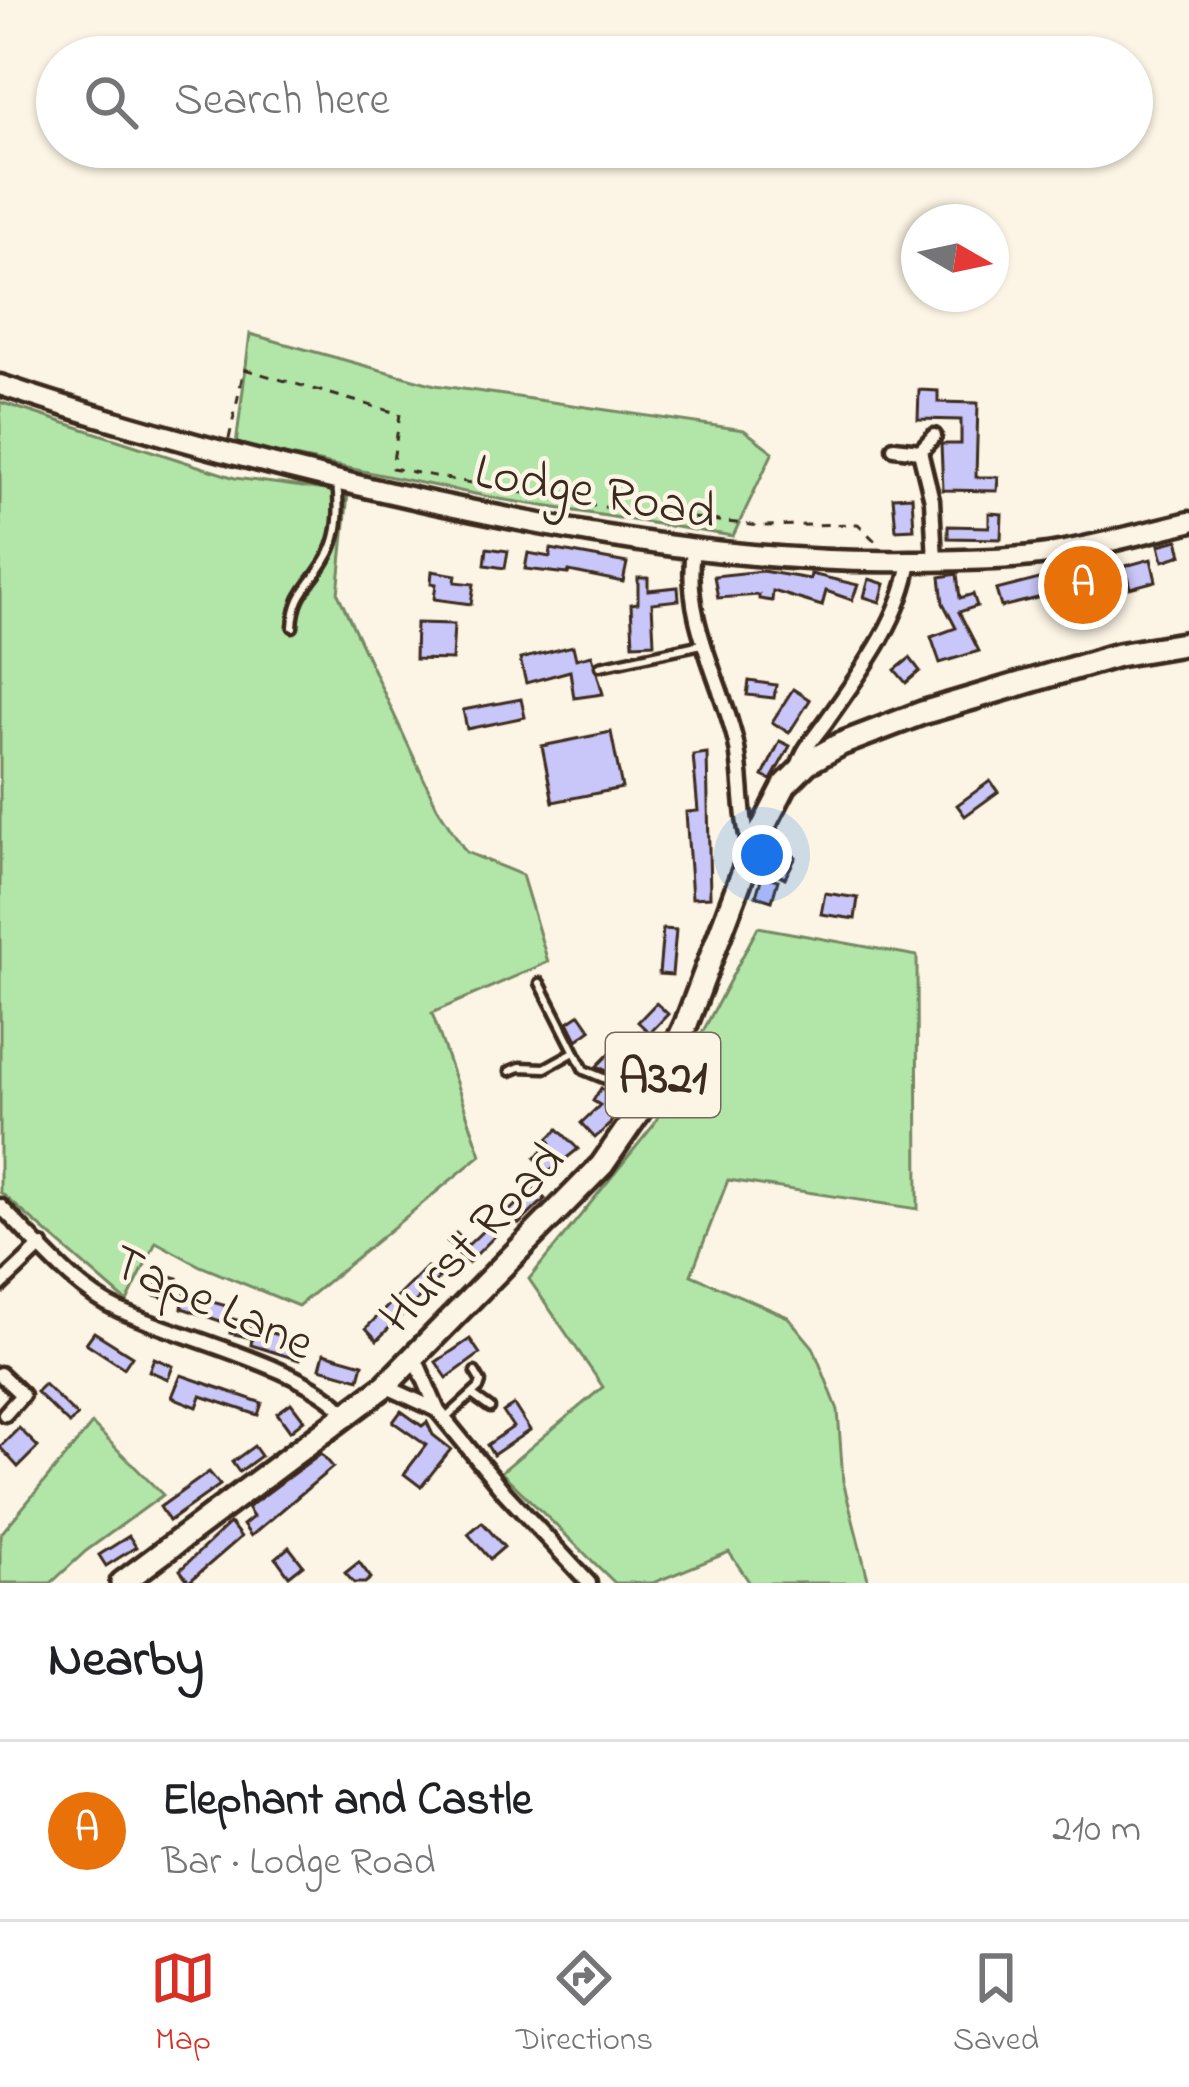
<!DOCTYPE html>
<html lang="en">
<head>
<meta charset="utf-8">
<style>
	:root { --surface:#fff; --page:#f6f6f6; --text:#202124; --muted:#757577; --line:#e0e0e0; --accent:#d93025 }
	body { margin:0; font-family:"Indie Flower",sans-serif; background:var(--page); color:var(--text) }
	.compass { position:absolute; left:901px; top:204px; width:108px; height:108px; border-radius:50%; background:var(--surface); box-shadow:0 3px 9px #0004; rotate:99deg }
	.you { position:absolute; left:762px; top:855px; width:42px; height:42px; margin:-30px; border:9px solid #fff; border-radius:50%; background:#1a73e8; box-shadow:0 0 0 18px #1a73e833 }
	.badge { display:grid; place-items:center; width:78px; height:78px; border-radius:50%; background:var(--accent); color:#fff; font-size:39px; font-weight:700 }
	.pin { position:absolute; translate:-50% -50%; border:6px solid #fff; box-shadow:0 3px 12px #0006 }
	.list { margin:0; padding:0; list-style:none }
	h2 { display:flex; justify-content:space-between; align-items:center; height:156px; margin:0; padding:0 48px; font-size:51px }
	h2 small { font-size:39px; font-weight:400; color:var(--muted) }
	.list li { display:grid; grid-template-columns:78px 1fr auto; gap:36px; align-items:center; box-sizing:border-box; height:180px; padding:0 48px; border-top:3px solid var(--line) }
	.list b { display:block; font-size:45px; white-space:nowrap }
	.list p { margin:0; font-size:39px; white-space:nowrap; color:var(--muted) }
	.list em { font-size:39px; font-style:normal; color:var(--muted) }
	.icon { flex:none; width:66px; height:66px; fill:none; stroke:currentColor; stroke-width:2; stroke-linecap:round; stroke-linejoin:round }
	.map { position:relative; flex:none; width:1189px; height:1583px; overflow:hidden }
	.search { position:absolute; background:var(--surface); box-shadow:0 3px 9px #0004; left:36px; right:36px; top:36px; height:132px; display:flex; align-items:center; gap:30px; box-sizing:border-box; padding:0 42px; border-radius:66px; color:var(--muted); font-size:45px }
	.sheet { height:336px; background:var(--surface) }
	nav { display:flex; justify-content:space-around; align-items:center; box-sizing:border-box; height:168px; border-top:3px solid var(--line); background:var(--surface); font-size:33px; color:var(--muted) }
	nav a { display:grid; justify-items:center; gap:6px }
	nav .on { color:var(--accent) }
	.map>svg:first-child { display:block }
	.green { fill:#b2e6a8; stroke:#768863; stroke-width:3 }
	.building { fill:#c9c6f9; stroke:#3b2a1e; stroke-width:3 }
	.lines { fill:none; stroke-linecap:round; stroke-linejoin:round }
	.service-casing { stroke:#3b2a1e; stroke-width:15 }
	.pedestrian-casing { stroke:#3b2a1e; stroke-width:18 }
	.minor-casing { stroke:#3b2a1e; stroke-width:21 }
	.secondary-casing { stroke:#3b2a1e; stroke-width:27 }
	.primary-casing { stroke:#3b2a1e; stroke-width:30 }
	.path { stroke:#3b2a1e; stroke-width:3; stroke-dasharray:9 9; stroke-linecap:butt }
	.service { stroke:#fcf5e5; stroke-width:6 }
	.pedestrian { stroke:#fcf5e5; stroke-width:9 }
	.minor { stroke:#fcf5e5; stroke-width:12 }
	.secondary { stroke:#fcf5e5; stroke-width:18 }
	.primary { stroke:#fcf5e5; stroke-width:21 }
	.labels { text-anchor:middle; stroke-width:9; stroke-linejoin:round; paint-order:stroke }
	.shield { fill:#fcf5e5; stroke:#75675a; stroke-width:3 }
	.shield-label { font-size:48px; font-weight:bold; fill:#3b2a1e }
	.street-label { font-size:51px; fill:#3b2a1e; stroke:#fcf5e5 }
</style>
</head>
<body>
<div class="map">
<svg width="1189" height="1583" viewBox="0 0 1189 1583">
	<rect width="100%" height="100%" fill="#fcf5e5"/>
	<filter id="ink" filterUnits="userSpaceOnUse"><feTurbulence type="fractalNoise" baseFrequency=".00833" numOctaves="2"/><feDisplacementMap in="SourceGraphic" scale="24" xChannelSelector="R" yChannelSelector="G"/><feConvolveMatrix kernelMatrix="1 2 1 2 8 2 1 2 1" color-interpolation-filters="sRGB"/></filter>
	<g filter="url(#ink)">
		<!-- green -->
		<g class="green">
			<polygon points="250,334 435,385 744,430 773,452 733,536 499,499 236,445"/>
			<polygon points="0,402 235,478 348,493 338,594 437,807 466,852 522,875 548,962 432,1013 481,1155 298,1306 200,1266 156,1242 127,1302 0,1192"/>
			<polygon points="758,927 917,956 918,1209 728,1180 691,1275 788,1317 813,1347 838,1410 843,1481 869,1583 750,1583 729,1552 653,1583 615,1583 501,1472 603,1387 529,1279 653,1126"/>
			<polygon points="92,1424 163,1495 86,1551 51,1583 0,1583 0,1535"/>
		</g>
		<!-- building -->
		<g class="building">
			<polygon points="919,390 938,391 938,402 978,403 976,477 998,477 997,491 943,490 941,444 961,444 961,420 918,419"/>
			<polygon points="912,496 914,529 896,530 893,497"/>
			<polygon points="989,513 1002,514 1001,539 948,538 948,526 989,527"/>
			<polygon points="1178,540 1182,555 1163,561 1159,545"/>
			<polygon points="487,548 508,551 505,568 485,565"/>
			<polygon points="551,549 627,563 623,582 569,571 568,574 525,569 528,553 550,557"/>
			<polygon points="1151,559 1156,581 1130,588 1125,566"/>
			<polygon points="432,571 456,575 455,582 474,584 471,604 434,599 436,584 431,583"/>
			<polygon points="762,571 810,579 811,574 858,585 852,600 826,591 822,606 773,591 772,601 759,599 759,595 718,598 714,576"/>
			<polygon points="1098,573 1098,591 1083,594 1085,603 1074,605 1066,591 1001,607 996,590 1051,576 1053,583"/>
			<polygon points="957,574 960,598 973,594 977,606 959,612 979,651 940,663 931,637 956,628 943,603 940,577"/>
			<polygon points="638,578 648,578 648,590 678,587 679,600 652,603 654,643 633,644 631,604 638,603"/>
			<polygon points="869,579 885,584 880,602 864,597"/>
			<polygon points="416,623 454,624 452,660 415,659"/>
			<polygon points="573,646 576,659 592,655 603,694 574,698 570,671 526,683 520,659"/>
			<polygon points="910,658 920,671 906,683 895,670"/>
			<polygon points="749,681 776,685 774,698 747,695"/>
			<polygon points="793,689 810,700 789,733 772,722"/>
			<polygon points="521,699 525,717 467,729 463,710"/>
			<polygon points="611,732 622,788 553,802 542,746"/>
			<polygon points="780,741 790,746 771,780 763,776"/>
			<polygon points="707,753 710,897 692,898 686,812 698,811 693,755"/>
			<polygon points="990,781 998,792 965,816 957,805"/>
			<polygon points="785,850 796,857 785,878 773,872"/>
			<polygon points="762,876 778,880 772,901 756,896"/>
			<polygon points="825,893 858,898 855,919 821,914"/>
			<polygon points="663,929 676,930 672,975 659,974"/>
			<polygon points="656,1003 668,1014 650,1033 638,1022"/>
			<polygon points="580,1014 591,1030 577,1040 568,1022"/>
			<polygon points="639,1032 654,1047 640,1061 625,1047"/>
			<polygon points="616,1047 627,1059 613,1074 597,1066"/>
			<polygon points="601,1088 622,1101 610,1124 595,1138 581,1123 600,1105 593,1101"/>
			<polygon points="558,1129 578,1149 549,1172 535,1158 551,1143 548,1139"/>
			<polygon points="534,1188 545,1199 519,1224 508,1212"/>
			<polygon points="487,1227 495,1236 468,1263 447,1242 456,1233 468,1245"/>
			<polygon points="427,1267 439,1278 377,1340 366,1328"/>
			<polygon points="159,1273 178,1278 170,1299 154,1295"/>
			<polygon points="185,1294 230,1307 226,1323 182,1308"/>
			<polygon points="233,1319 244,1322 244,1326 291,1338 293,1334 308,1342 299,1360 251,1345 252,1338 230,1333"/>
			<polygon points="94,1332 132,1356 124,1368 86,1343"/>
			<polygon points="470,1339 480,1354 447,1378 436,1362"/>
			<polygon points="324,1353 363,1364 359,1379 320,1368"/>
			<polygon points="154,1358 173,1366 168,1379 149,1371"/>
			<polygon points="181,1375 262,1403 258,1415 201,1396 197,1407 172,1397"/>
			<polygon points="44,1384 77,1416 69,1424 36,1392"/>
			<polygon points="291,1403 304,1420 290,1431 277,1413"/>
			<polygon points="514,1405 530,1430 493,1455 487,1445 513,1427 503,1412"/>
			<polygon points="401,1411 422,1426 427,1422 433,1435 451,1449 421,1487 404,1474 426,1445 393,1422"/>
			<polygon points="19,1428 38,1447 18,1467 0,1447"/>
			<polygon points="254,1446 261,1456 239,1472 232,1462"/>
			<polygon points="321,1453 333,1467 251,1536 243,1525 253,1517 247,1508"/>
			<polygon points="209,1472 220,1485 169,1521 160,1507"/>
			<polygon points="482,1522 504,1547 490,1559 468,1534"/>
			<polygon points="230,1523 241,1537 189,1582 180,1570"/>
			<polygon points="129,1536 136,1547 106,1566 99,1555"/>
			<polygon points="289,1547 303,1565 289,1576 276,1558"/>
			<polygon points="359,1562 371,1578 365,1583 354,1583 345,1573"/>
		</g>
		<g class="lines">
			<!-- service casing -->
			<g class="service-casing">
				<g id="service">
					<path d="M 293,627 C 295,592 310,587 326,559 C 340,537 340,508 337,484"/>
					<polyline points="600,666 702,644"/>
					<polyline points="540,983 584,1070 642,1094"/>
					<polyline points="510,1071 520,1067 545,1068 574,1052"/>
					<polyline points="472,1395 490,1408"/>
					<polyline points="445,1419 479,1388 481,1382 475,1372"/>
				</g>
			</g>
			<!-- pedestrian casing -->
			<g class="pedestrian-casing">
				<polyline id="pedestrian" points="1106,586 1108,595"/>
			</g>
			<!-- minor casing -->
			<g class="minor-casing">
				<g id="minor">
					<polyline points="934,436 920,451 932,500 935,561"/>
					<polyline points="894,448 920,451"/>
					<path d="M 693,550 C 683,620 721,678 736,743 C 743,776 740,815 750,846"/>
					<path d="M 798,768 C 802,749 816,736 827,720 C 861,672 901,620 910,561"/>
					<path d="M 0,1206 C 36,1241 73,1289 119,1310 C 177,1337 309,1368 346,1414"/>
					<polyline points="0,1285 41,1246"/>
					<polyline points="415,1358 438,1411 505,1493 589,1583"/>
					<polyline points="0,1374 22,1395 5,1414"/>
					<polyline points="385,1386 437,1410"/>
				</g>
			</g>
			<!-- secondary casing -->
			<g class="secondary-casing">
				<path id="secondary" d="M 0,385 C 141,432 286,470 431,502 C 590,536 747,564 910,561 C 961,560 1014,561 1065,551 C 1106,543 1148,532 1189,522"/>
			</g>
			<!-- primary casing -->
			<g class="primary-casing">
				<polyline id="primary" points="122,1583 385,1386 602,1165 658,1084 686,1024 752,849 785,785 807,763 841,744 922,713 1118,655 1189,643"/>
			</g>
			<!-- path -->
			<polyline class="path" points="229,439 244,369 400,414 392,468 587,505 760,526 858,524 878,544"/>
			<!-- service -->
			<use href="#service" class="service"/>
			<!-- pedestrian -->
			<use href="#pedestrian" class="pedestrian"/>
			<!-- minor -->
			<use href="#minor" class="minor"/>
			<!-- secondary -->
			<use href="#secondary" class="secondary"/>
			<!-- primary -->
			<use href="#primary" class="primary"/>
		</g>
	</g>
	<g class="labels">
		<!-- shield labels -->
		<rect class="shield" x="606" y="1033" width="114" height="84" rx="9"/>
		<g class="shield-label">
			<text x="663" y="1092">A321</text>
		</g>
		<!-- street labels -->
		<g class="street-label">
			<text transform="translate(596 489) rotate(10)" y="18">Lodge Road</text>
			<text transform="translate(470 1236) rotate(-46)" y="18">Hurst Road</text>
			<text transform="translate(214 1300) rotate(24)" y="18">Tape Lane</text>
		</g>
	</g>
</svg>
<svg class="compass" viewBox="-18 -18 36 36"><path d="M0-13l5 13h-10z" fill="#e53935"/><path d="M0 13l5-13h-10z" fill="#757577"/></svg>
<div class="you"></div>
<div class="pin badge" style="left:1083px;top:585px;background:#e8710a">A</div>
<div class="search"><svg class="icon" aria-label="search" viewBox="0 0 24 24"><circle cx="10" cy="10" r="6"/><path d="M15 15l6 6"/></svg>Search here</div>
</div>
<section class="sheet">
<h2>Nearby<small></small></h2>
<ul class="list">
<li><span class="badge" style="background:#e8710a">A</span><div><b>Elephant and Castle</b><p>Bar · Lodge Road</p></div><em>210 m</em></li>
</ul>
</section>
<nav>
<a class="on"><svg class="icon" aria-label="map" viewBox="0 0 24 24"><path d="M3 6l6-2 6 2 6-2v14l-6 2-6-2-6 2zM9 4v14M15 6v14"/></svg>Map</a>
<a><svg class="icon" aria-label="directions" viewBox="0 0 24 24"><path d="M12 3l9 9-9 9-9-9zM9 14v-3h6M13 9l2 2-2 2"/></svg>Directions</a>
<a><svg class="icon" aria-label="saved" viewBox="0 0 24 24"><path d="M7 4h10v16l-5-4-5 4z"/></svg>Saved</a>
</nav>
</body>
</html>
